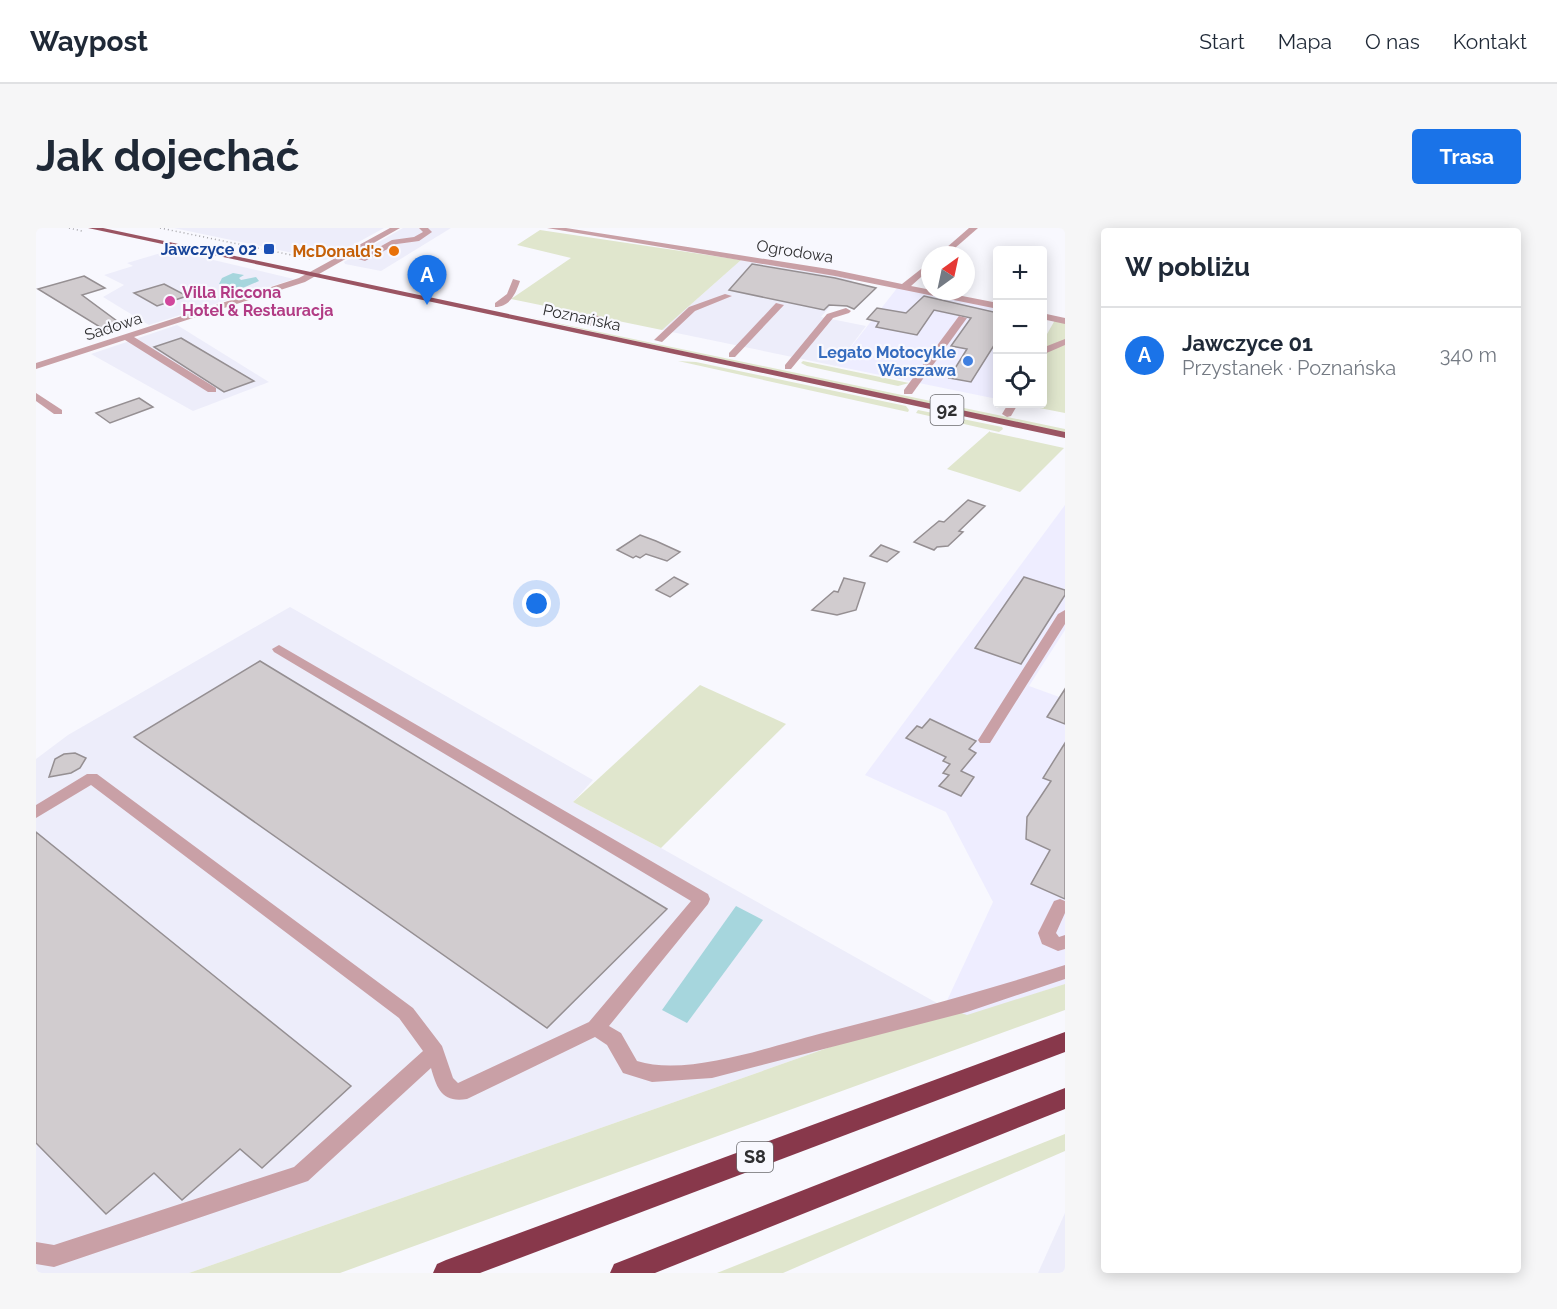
<!DOCTYPE html>
<html lang="pl">
<head>
<meta charset="utf-8">
<style>
	:root { --surface:#fff; --page:#f6f6f7; --text:#1f2937; --muted:#747a83; --line:#e0e1e3; --accent:#1a73e8 }
	body { margin:0; font-family:Raleway,sans-serif; background:var(--page); color:var(--text) }
	.controls { position:absolute; right:18px; top:18px; display:grid; overflow:hidden; border-radius:6px; box-shadow:0 3px 15px #0003 }
	.controls button { width:54px; height:54px; display:grid; place-items:center; padding:0; border:0; border-bottom:2px solid var(--line); background:var(--surface); color:var(--text); font:30px sans-serif }
	.compass { position:absolute; left:885px; top:18px; width:54px; height:54px; border-radius:50%; background:var(--surface); box-shadow:0 3px 15px #0003; rotate:33deg }
	.you { position:absolute; left:501px; top:376px; width:21px; height:21px; margin:-15px; border:4px solid #fff; border-radius:50%; background:#1a73e8; box-shadow:0 0 0 9px #1a73e833 }
	.badge { display:grid; place-items:center; width:39px; height:39px; border-radius:50%; background:var(--accent); color:#fff; font-size:20px; font-weight:700 }
	.pin { position:absolute; translate:-50% -50px; filter:drop-shadow(0 2px 3px #0008) }
	.pin::after { content:''; position:absolute; top:32px; width:21px; height:18px; background:inherit; clip-path:polygon(0 0,100% 0,50% 100%) }
	.list { margin:0; padding:0; list-style:none }
	h2 { display:flex; justify-content:space-between; align-items:center; height:78px; margin:0; padding:0 24px; font-size:26px }
	h2 small { font-size:20px; font-weight:400; color:var(--muted) }
	.list li { display:grid; grid-template-columns:39px 1fr auto; gap:18px; align-items:center; box-sizing:border-box; height:96px; padding:0 24px; border-top:2px solid var(--line) }
	.list b { display:block; font-size:22px; white-space:nowrap }
	.list p { margin:0; font-size:20px; white-space:nowrap; color:var(--muted) }
	.list em { font-size:20px; font-style:normal; color:var(--muted) }
	.icon { flex:none; width:33px; height:33px; fill:none; stroke:currentColor; stroke-width:2; stroke-linecap:round; stroke-linejoin:round }
	.map { position:relative; flex:none; width:1029px; height:1045px; overflow:hidden; border-radius:6px }
	header { display:flex; align-items:center; gap:36px; box-sizing:border-box; height:84px; padding:0 30px; background:var(--surface); border-bottom:2px solid var(--line) }
	header strong { font-size:28px }
	nav { display:flex; gap:33px; margin-inline-start:auto; font-size:21px }
	.intro { display:flex; align-items:center; justify-content:space-between; box-sizing:border-box; height:144px; padding:0 36px }
	h1 { margin:0; font-size:42px }
	.button { padding:15px 27px; border-radius:6px; background:var(--accent); color:#fff; font-size:21px; font-weight:700 }
	main { display:flex; gap:36px; padding:0 36px }
	aside { flex:1; background:var(--surface); border-radius:6px; box-shadow:0 3px 15px #0003 }
	.map>svg:first-child { display:block }
	.built { fill:#ededfa }
	.industrial { fill:#eeedff }
	.green { fill:#e0e6cd }
	.water { fill:#a6d6dd }
	.building { fill:#d1cccf; stroke:#958f92; stroke-width:1.5 }
	.lines { fill:none; stroke-linecap:round; stroke-linejoin:round }
	.path { stroke:#a4a4a8; stroke-width:1.5; stroke-dasharray:1 3; stroke-linecap:butt }
	.minor { fill:#c9a0a6; fill-rule:evenodd }
	.major { fill:#9b5563; fill-rule:evenodd }
	.highway { fill:#88384b; fill-rule:evenodd }
	.transit-dot { fill:#1a4fb4; stroke:#f8f8fe; stroke-width:2 }
	.food-dot { fill:#e8710a; stroke:#f8f8fe; stroke-width:2 }
	.hotel-dot { fill:#d1479c; stroke:#f8f8fe; stroke-width:2 }
	.shop-dot { fill:#3f7fe0; stroke:#f8f8fe; stroke-width:2 }
	.labels { text-anchor:middle; stroke-width:4.5; stroke-linejoin:round; paint-order:stroke }
	.far-transit-label { font-size:16px; font-weight:bold; fill:#164399; stroke:#f8f8fe; text-anchor:end }
	.far-food-label { font-size:16px; font-weight:bold; fill:#c56008; stroke:#f8f8fe; text-anchor:end }
	.far-street-label { font-size:16px; fill:#2f2f31; stroke:#f8f8fe }
	.far-hotel-label { font-size:16px; font-weight:bold; fill:#b23c85; stroke:#f8f8fe; text-anchor:start }
	.far-shop-label { font-size:16px; font-weight:bold; fill:#366cbe; stroke:#f8f8fe; text-anchor:end }
	.shield { fill:#f8f8fe; stroke:#6b6b6e; stroke-width:1.5 }
	.shield-label { font-size:18px; font-weight:bold; fill:#2f2f31 }
</style>
</head>
<body>
<header>
<strong>Waypost</strong>
<nav><a>Start</a><a>Mapa</a><a>O nas</a><a>Kontakt</a></nav>
</header>
<div class="intro"><h1>Jak dojechać</h1><a class="button">Trasa</a></div>
<main>
<div class="map">
<svg width="1029" height="1045" viewBox="0 0 1029 1045">
	<rect width="100%" height="100%" fill="#f8f8fe"/>
	<!-- built -->
	<g class="built">
		<polygon points="138,0 348,0 290,32"/>
		<polygon points="367,0 415,0 345,43 309,36 308,34"/>
		<polygon points="135,22 258,51 113,97 67,69 88,57 68,47 97,38 91,35"/>
		<polygon points="705,32 817,51 785,89 830,98 800,138 626,102"/>
		<polygon points="141,97 233,154 157,183 55,126"/>
		<polygon points="254,379 557,552 537,574 625,620 908,779 153,1045 0,1045 0,531 32,507"/>
		<polygon points="1029,985 1029,1045 1002,1045"/>
	</g>
	<!-- industrial -->
	<g class="industrial">
		<polygon points="862,59 961,80 961,171 800,138"/>
		<polygon points="1029,277 1029,402 993,458 1029,471 1029,756 931,788 908,779 957,674 910,584 829,547"/>
	</g>
	<!-- green -->
	<g class="green">
		<polygon points="504,2 705,32 626,102 475,71 535,30 481,17"/>
		<polygon points="492,89 1029,201 1029,205 567,106"/>
		<polygon points="1019,92 1029,94 1029,185 983,176 1006,176 1007,113"/>
		<polygon points="642,133 660,134 870,178 873,182 872,184"/>
		<polygon points="767,133 873,155 862,158 771,138 765,135"/>
		<polygon points="882,182 966,199 967,201 963,204 880,185"/>
		<polygon points="954,203 954,204 1028,220 984,264 911,241"/>
		<polygon points="664,457 750,496 625,620 537,574"/>
		<polygon points="1029,756 1029,782 304,1045 153,1045 908,779 931,787"/>
		<polygon points="1029,906 1029,923 747,1045 681,1045"/>
	</g>
	<!-- water -->
	<g class="water">
		<polygon points="197,45 208,47 203,50 205,52 220,49 223,53 202,62 183,56 186,50"/>
		<polygon points="700,678 727,692 651,795 626,782"/>
	</g>
	<!-- building -->
	<g class="building">
		<polygon points="716,36 799,50 840,60 818,81 811,78 793,77 788,82 693,62"/>
		<polygon points="48,48 69,60 46,67 89,99 72,104 2,61"/>
		<polygon points="128,56 151,68 121,78 98,65"/>
		<polygon points="888,68 962,85 962,111 935,154 913,150 931,121 915,118 935,90 898,82 881,107 840,99 843,94 831,91 841,80 870,85"/>
		<polygon points="145,110 218,153 188,164 118,119"/>
		<polygon points="103,170 117,179 74,195 60,185"/>
		<polygon points="932,272 949,278 923,303 927,304 912,318 901,319 898,322 878,314 903,293 908,294"/>
		<polygon points="604,307 620,313 644,324 631,333 610,326 604,330 600,328 597,330 581,322"/>
		<polygon points="845,317 863,324 851,334 834,328"/>
		<polygon points="638,349 652,356 634,369 620,362"/>
		<polygon points="988,349 1029,362 1029,367 985,436 939,420"/>
		<polygon points="808,350 829,355 820,382 801,387 776,382 798,363 802,364"/>
		<polygon points="224,433 331,498 631,681 511,800 98,509"/>
		<polygon points="1029,461 1029,496 1011,489"/>
		<polygon points="894,491 940,513 933,521 940,525 925,543 938,549 925,568 903,558 913,547 907,545 914,536 907,533 910,529 870,510 881,498 886,500"/>
		<polygon points="1029,515 1029,671 995,656 1014,622 990,611 991,589 1015,553 1007,550"/>
		<polygon points="39,525 50,530 44,540 35,545 13,549 19,531 28,526"/>
		<polygon points="0,604 198,764 315,858 226,940 204,921 146,972 118,945 70,986 0,915"/>
	</g>
	<g class="lines">
		<!-- path -->
		<g class="path">
			<polyline points="33,0 46,3"/>
			<polyline points="124,0 275,31"/>
		</g>
		<!-- minor -->
		<g class="minor">
			<polygon points="354,0 364,0 269,54 98,109 180,160 180,164 172,164 89,112 0,141 0,135 263,50"/>
			<polygon points="383,0 392,0 396,4 383,13 361,16 329,33 322,31 356,12 378,9 387,4"/>
			<polygon points="511,0 530,0 799,42 866,56 894,34 894,41 875,58 962,75 962,81 799,48"/>
			<polygon points="933,0 942,0 911,27 902,27"/>
			<path d="M 477,51 L 484,53 C 480,65 474,79 459,79 L 459,75 L 471,66 Z"/>
			<polygon points="689,66 696,68 659,83 626,114 618,112 653,79"/>
			<polygon points="740,75 748,77 699,129 693,129 693,125"/>
			<polygon points="810,80 815,83 813,85 797,90 755,141 749,141 749,137 791,86"/>
			<polygon points="1006,85 1029,90 1029,96 1006,91"/>
			<polygon points="558,87 566,89 554,98 548,98 548,94"/>
			<polygon points="923,88 931,90 876,166 868,166 868,162"/>
			<polygon points="1029,111 1029,117 1006,127 1006,120"/>
			<polygon points="0,165 26,182 26,186 18,186 0,173"/>
			<polygon points="972,176 982,176 975,188 971,189 966,186"/>
			<polygon points="1029,382 1029,396 954,515 944,515 942,512 944,509 1022,386"/>
			<path d="M 243,417 L 672,666 L 674,671 L 672,676 L 573,798 L 585,805 L 601,833 C 651,849 732,819 783,806 C 866,785 948,763 1029,737 L 1029,751 L 931,784 L 676,850 L 616,854 L 587,845 L 571,817 L 559,809 L 431,871 C 406,875 401,861 395,840 L 272,953 L 18,1039 L 0,1036 L 0,1014 L 18,1017 L 258,939 L 387,823 L 363,790 L 55,557 L 0,590 L 0,577 L 51,546 L 61,546 L 377,780 L 406,818 L 417,850 L 422,855 L 553,794 L 655,673 L 238,424 L 236,421 Z"/>
			<polygon points="1024,671 1029,673 1029,685 1020,705 1023,709 1029,707 1029,721 1022,723 1006,716 1002,705 1018,673"/>
		</g>
		<!-- major -->
		<polygon class="major" points="52,0 67,0 1029,204 1029,210"/>
		<!-- highway -->
		<g class="highway">
			<polygon points="1029,804 1029,824 444,1045 397,1045 401,1036 410,1032"/>
			<polygon points="1029,860 1029,881 619,1045 574,1045 578,1036"/>
		</g>
	</g>
	<!-- markers -->
	<rect class="transit-dot" x="227" y="15" width="12" height="12" rx="3"/>
	<circle class="food-dot" cx="358" cy="23" r="6"/>
	<circle class="hotel-dot" cx="134" cy="73" r="6"/>
	<circle class="shop-dot" cx="932" cy="133" r="6"/>
	<g class="labels">
		<!-- far-transit labels -->
		<g class="far-transit-label">
			<text x="221" y="27">Jawczyce 02</text>
		</g>
		<!-- far-food labels -->
		<g class="far-food-label">
			<text x="346" y="29">McDonald's</text>
		</g>
		<!-- far-street labels -->
		<g class="far-street-label">
			<text transform="translate(759 23) rotate(9)" y="6">Ogrodowa</text>
			<text transform="translate(546 89) rotate(12)" y="6">Poznańska</text>
			<text transform="translate(77 98) rotate(-18)" y="6">Sadowa</text>
		</g>
		<!-- far-hotel labels -->
		<g class="far-hotel-label">
			<text x="146" y="70">Villa Riccona<tspan x="146" dy="18">Hotel &amp; Restauracja</tspan></text>
		</g>
		<!-- far-shop labels -->
		<g class="far-shop-label">
			<text x="920" y="130">Legato Motocykle<tspan x="920" dy="18">Warszawa</tspan></text>
		</g>
		<!-- shield labels -->
		<g class="shield">
			<rect x="894.5" y="167" width="33" height="30" rx="4.5"/>
			<rect x="701" y="914" width="36" height="30" rx="4.5"/>
		</g>
		<g class="shield-label">
			<text x="911" y="188">92</text>
			<text x="719" y="935">S8</text>
		</g>
	</g>
</svg>
<div class="controls">
<button>+</button>
<button>−</button>
<button><svg class="icon" aria-label="locate" viewBox="0 0 24 24"><circle cx="12" cy="12" r="6"/><path d="M12 2v4M12 18v4M2 12h4M18 12h4"/></svg></button>
</div>
<svg class="compass" viewBox="-18 -18 36 36"><path d="M0-13l5 13h-10z" fill="#e53935"/><path d="M0 13l5-13h-10z" fill="#747a83"/></svg>
<div class="you"></div>
<div class="pin badge" style="left:391px;top:77px">A</div>
</div>
<aside>
<h2>W pobliżu<small></small></h2>
<ul class="list">
<li><span class="badge">A</span><div><b>Jawczyce 01</b><p>Przystanek · Poznańska</p></div><em>340 m</em></li>
</ul>
</aside>
</main>
</body>
</html>
